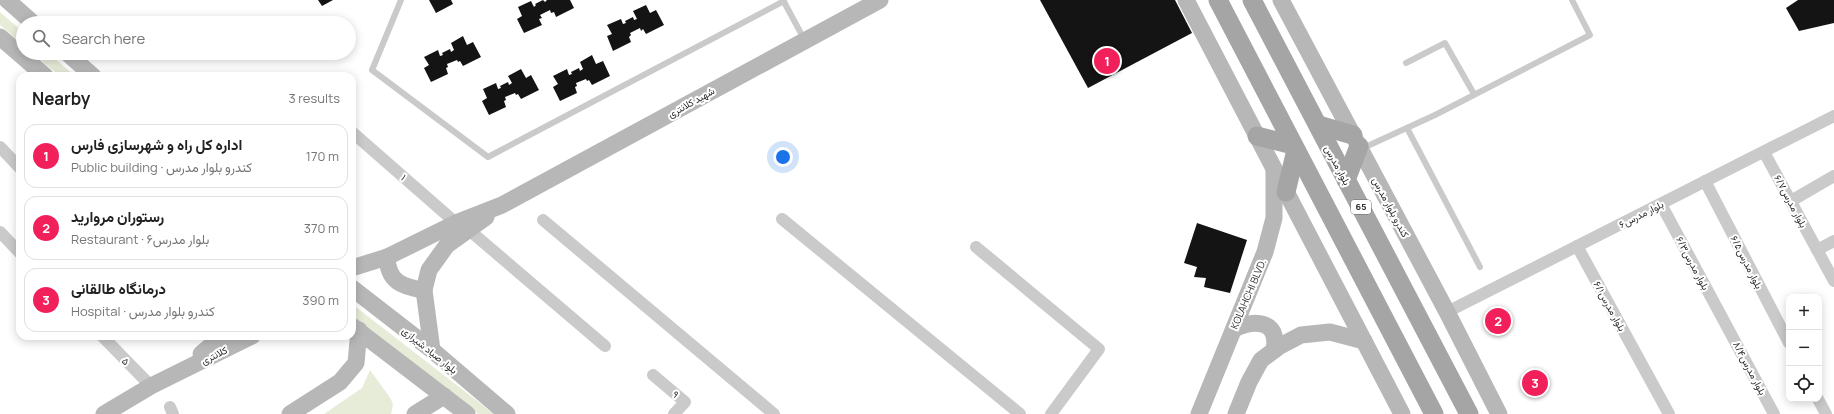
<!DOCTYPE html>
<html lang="en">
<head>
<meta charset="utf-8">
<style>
	:root { --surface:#fff; --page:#f2f2f2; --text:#222; --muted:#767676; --line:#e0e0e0; --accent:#f2205a }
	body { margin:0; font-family:Manrope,Vazirmatn,sans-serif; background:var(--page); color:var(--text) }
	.controls { position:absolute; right:12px; bottom:12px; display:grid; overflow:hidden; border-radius:8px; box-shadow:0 2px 10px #0003 }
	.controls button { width:36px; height:36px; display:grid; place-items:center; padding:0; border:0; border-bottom:1px solid var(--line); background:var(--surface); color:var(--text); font:20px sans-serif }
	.you { position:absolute; left:783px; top:157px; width:14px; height:14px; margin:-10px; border:3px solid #fff; border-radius:50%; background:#1a73e8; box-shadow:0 0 0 6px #1a73e833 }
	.badge { display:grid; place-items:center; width:26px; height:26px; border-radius:50%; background:var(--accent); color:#fff; font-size:13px; font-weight:700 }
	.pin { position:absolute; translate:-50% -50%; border:2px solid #fff; box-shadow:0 1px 4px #0006 }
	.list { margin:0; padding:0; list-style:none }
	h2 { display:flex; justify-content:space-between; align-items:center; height:52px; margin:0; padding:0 16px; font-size:17px }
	h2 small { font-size:13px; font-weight:400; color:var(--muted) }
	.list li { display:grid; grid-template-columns:26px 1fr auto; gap:12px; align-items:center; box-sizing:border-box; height:64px; margin:0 8px 8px; padding:0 8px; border:1px solid var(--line); border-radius:12px }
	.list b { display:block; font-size:15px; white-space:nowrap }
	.list p { margin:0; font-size:13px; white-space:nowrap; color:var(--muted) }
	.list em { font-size:13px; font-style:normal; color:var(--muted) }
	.icon { flex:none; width:22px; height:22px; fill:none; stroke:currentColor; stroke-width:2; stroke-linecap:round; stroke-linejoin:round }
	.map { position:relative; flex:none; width:1834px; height:414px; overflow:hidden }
	.search { position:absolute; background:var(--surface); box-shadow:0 2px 10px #0003; left:16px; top:16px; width:340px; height:44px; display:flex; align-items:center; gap:10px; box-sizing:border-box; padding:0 14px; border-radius:22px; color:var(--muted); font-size:15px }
	.panel { position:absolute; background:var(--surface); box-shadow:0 2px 10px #0003; left:16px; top:72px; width:340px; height:268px; border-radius:12px }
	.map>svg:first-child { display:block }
	.green { fill:#e7ecd8 }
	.building { fill:#141414 }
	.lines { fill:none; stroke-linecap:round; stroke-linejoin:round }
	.lane { stroke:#cacaca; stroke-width:6 }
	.street { stroke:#cacaca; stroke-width:12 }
	.secondary { stroke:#b7b7b7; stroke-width:17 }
	.primary { stroke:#a5a5a5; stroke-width:19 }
	.labels { text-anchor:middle; stroke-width:4; stroke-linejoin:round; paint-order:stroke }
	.shield { fill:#fff; stroke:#6c6c6c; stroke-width:1 }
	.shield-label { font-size:9px; font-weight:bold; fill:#2d2d2d }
	.street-label { font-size:10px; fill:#2d2d2d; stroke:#fff }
</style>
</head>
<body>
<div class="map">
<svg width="1834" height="414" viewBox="0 0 1834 414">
	<rect width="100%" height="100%" fill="#fff"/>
	<!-- green -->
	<g class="green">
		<polygon points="0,12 23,32 23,45 0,25"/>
		<polygon points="32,53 48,53 75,76 60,76"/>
		<polygon points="352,304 494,414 478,414 352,317"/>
		<polygon points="370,370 391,399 393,405 391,414 324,414 362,388"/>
	</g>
	<!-- building -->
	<g class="building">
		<polygon points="318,0 333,0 322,6"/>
		<polygon points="429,0 451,0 453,4 436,13"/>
		<polygon points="543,0 545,2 547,0 570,0 574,8 556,17 554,12 551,13 550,10 540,15 542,18 539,19 542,25 524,33 517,19 522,16 518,7 531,1 534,7 536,5 535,4"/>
		<polygon points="1040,0 1175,0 1192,33 1088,88"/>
		<polygon points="1798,0 1834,0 1834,23 1799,31 1786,8"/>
		<polygon points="646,5 650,13 656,10 664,25 646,34 643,29 641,31 640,28 630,33 631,35 629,37 631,42 613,51 607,36 612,34 607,25 621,19 623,24 626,23 625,21 633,17 634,20 637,19 633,11"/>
		<polygon points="463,36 467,45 473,42 481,57 463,66 460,61 458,62 457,60 447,64 448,67 446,68 448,74 431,82 424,68 429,65 424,57 438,50 440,56 443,55 442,53 450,49 451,52 454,50 451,43"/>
		<polygon points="592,55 596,64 603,61 610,76 592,85 589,80 587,81 586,79 576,83 577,86 575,87 577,93 560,101 553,87 558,84 553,76 567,69 569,75 572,74 571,72 579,68 580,71 583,69 580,62"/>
		<polygon points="521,69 526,78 531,75 539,90 521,99 518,94 516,95 515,93 505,97 506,100 504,101 506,107 489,115 482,101 487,98 483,89 496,83 498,89 501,88 500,86 508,82 509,85 512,83 508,76"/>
		<polygon points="1197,223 1247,240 1230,293 1204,287 1206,278 1194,277 1197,267 1184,263"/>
	</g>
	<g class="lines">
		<!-- lane -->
		<g class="lane">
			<polyline points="401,0 372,70 488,157 784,1"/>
			<polyline points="783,0 804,39"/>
			<polyline points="1406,63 1445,43 1474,94"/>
			<polyline points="1407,128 1480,267"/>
			<polyline points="1361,149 1435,115 1590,35 1572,0"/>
		</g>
		<!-- street -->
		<g class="street">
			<polyline points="352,132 456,223"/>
			<polyline points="0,147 20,168"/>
			<polyline points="1764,152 1834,281"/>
			<polyline points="1705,181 1789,343"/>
			<polyline points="1791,201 1834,176"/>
			<polyline points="1661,204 1774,414"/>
			<polyline points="782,219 1020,414"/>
			<polyline points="543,220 774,414"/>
			<polyline points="469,230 605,346"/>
			<polyline points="0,232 20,253"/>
			<polyline points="1577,246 1669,414"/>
			<polyline points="976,247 1099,349 1051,414"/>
			<polyline points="1817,250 1834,241"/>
			<polyline points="1447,312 1834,116"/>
			<polyline points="102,336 151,386"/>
			<polyline points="653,375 685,402 674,414"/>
			<polyline points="1818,399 1826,414"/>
			<polyline points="170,407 173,414"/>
		</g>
		<!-- secondary -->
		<g class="secondary">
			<polyline points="7,0 33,23"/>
			<polyline points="1186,0 1402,414"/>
			<polyline points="1281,0 1447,312 1499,414"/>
			<polyline points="0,37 45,76"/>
			<polyline points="67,53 93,76"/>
			<path d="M 387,257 C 388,281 401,287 424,290"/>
			<polyline points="352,268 387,257 456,223 502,205 880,0"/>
			<polyline points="352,288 432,350 507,414"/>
			<polyline points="352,326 467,414"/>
			<path d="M 1234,329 C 1254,319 1280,320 1274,350"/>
			<polyline points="432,350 424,290 429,270 447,245 486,217"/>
			<polyline points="201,354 222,336"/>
			<polyline points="104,414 151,386 252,336"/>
			<polyline points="290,414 340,382 356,363 359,330"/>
			<polyline points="415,414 444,396"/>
			<polyline points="1199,414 1265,252 1274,218 1274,171"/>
			<polyline points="1236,414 1249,382 1261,360 1280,346 1301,335 1330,332 1364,341"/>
		</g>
		<!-- primary -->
		<g class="primary">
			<polyline points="1218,0 1434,414"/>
			<polyline points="1252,0 1469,414"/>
			<polyline points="1318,125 1353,135"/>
			<polyline points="1257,136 1293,145"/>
			<polyline points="1346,180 1359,146"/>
			<polyline points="1286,192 1296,150"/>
		</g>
	</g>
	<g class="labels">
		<!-- shield labels -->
		<rect class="shield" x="1351" y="200" width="20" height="14" rx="3"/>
		<g class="shield-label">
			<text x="1361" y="210">65</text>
		</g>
		<!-- street labels -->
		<g class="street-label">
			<text transform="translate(691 102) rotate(-29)" y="4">شهید کلانتری</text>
			<text transform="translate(1338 165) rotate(62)" y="4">بلوار مدرس</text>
			<text transform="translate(404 177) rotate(41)" y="4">۱</text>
			<text transform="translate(1791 201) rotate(62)" y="4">بلوار مدرس۶/۷</text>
			<text transform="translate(1391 207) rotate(62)" y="4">کندرو بلوار مدرس</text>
			<text transform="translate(1641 214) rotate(-27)" y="4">بلوار مدرس۶</text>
			<text transform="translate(1747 262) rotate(63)" y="4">بلوار مدرس۶/۵</text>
			<text transform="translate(1693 263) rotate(62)" y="4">بلوار مدرس۶/۳</text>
			<text transform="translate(1248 294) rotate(-67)" y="4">KOLAHCHI BLVD.</text>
			<text transform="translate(1610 306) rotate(61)" y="4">بلوار مدرس۶/۱</text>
			<text transform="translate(430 350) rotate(39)" y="4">بلوار صیاد شیرازی</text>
			<text transform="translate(214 355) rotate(-26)" y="4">کلانتری</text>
			<text transform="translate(126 361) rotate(45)" y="4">۵</text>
			<text transform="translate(1750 368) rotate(62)" y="4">بلوار مدرس۸/۴</text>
			<text transform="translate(676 394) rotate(40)" y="4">۹</text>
		</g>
	</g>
</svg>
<div class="controls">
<button>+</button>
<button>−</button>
<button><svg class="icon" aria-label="locate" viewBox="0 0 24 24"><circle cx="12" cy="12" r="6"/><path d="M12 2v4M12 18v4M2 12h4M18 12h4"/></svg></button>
</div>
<div class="you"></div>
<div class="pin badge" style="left:1107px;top:61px">1</div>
<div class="pin badge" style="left:1498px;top:321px">2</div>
<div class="pin badge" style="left:1535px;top:383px">3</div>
<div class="search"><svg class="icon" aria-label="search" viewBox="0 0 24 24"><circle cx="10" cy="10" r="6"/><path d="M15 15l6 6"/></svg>Search here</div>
<section class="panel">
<h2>Nearby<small>3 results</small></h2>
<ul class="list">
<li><span class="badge">1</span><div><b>اداره کل راه و شهرسازی فارس</b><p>Public building · کندرو بلوار مدرس</p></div><em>170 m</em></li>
<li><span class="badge">2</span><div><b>رستوران مروارید</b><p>Restaurant · بلوار مدرس۶</p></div><em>370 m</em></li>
<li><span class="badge">3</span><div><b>درمانگاه طالقانی</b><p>Hospital · کندرو بلوار مدرس</p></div><em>390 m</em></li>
</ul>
</section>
</div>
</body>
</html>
